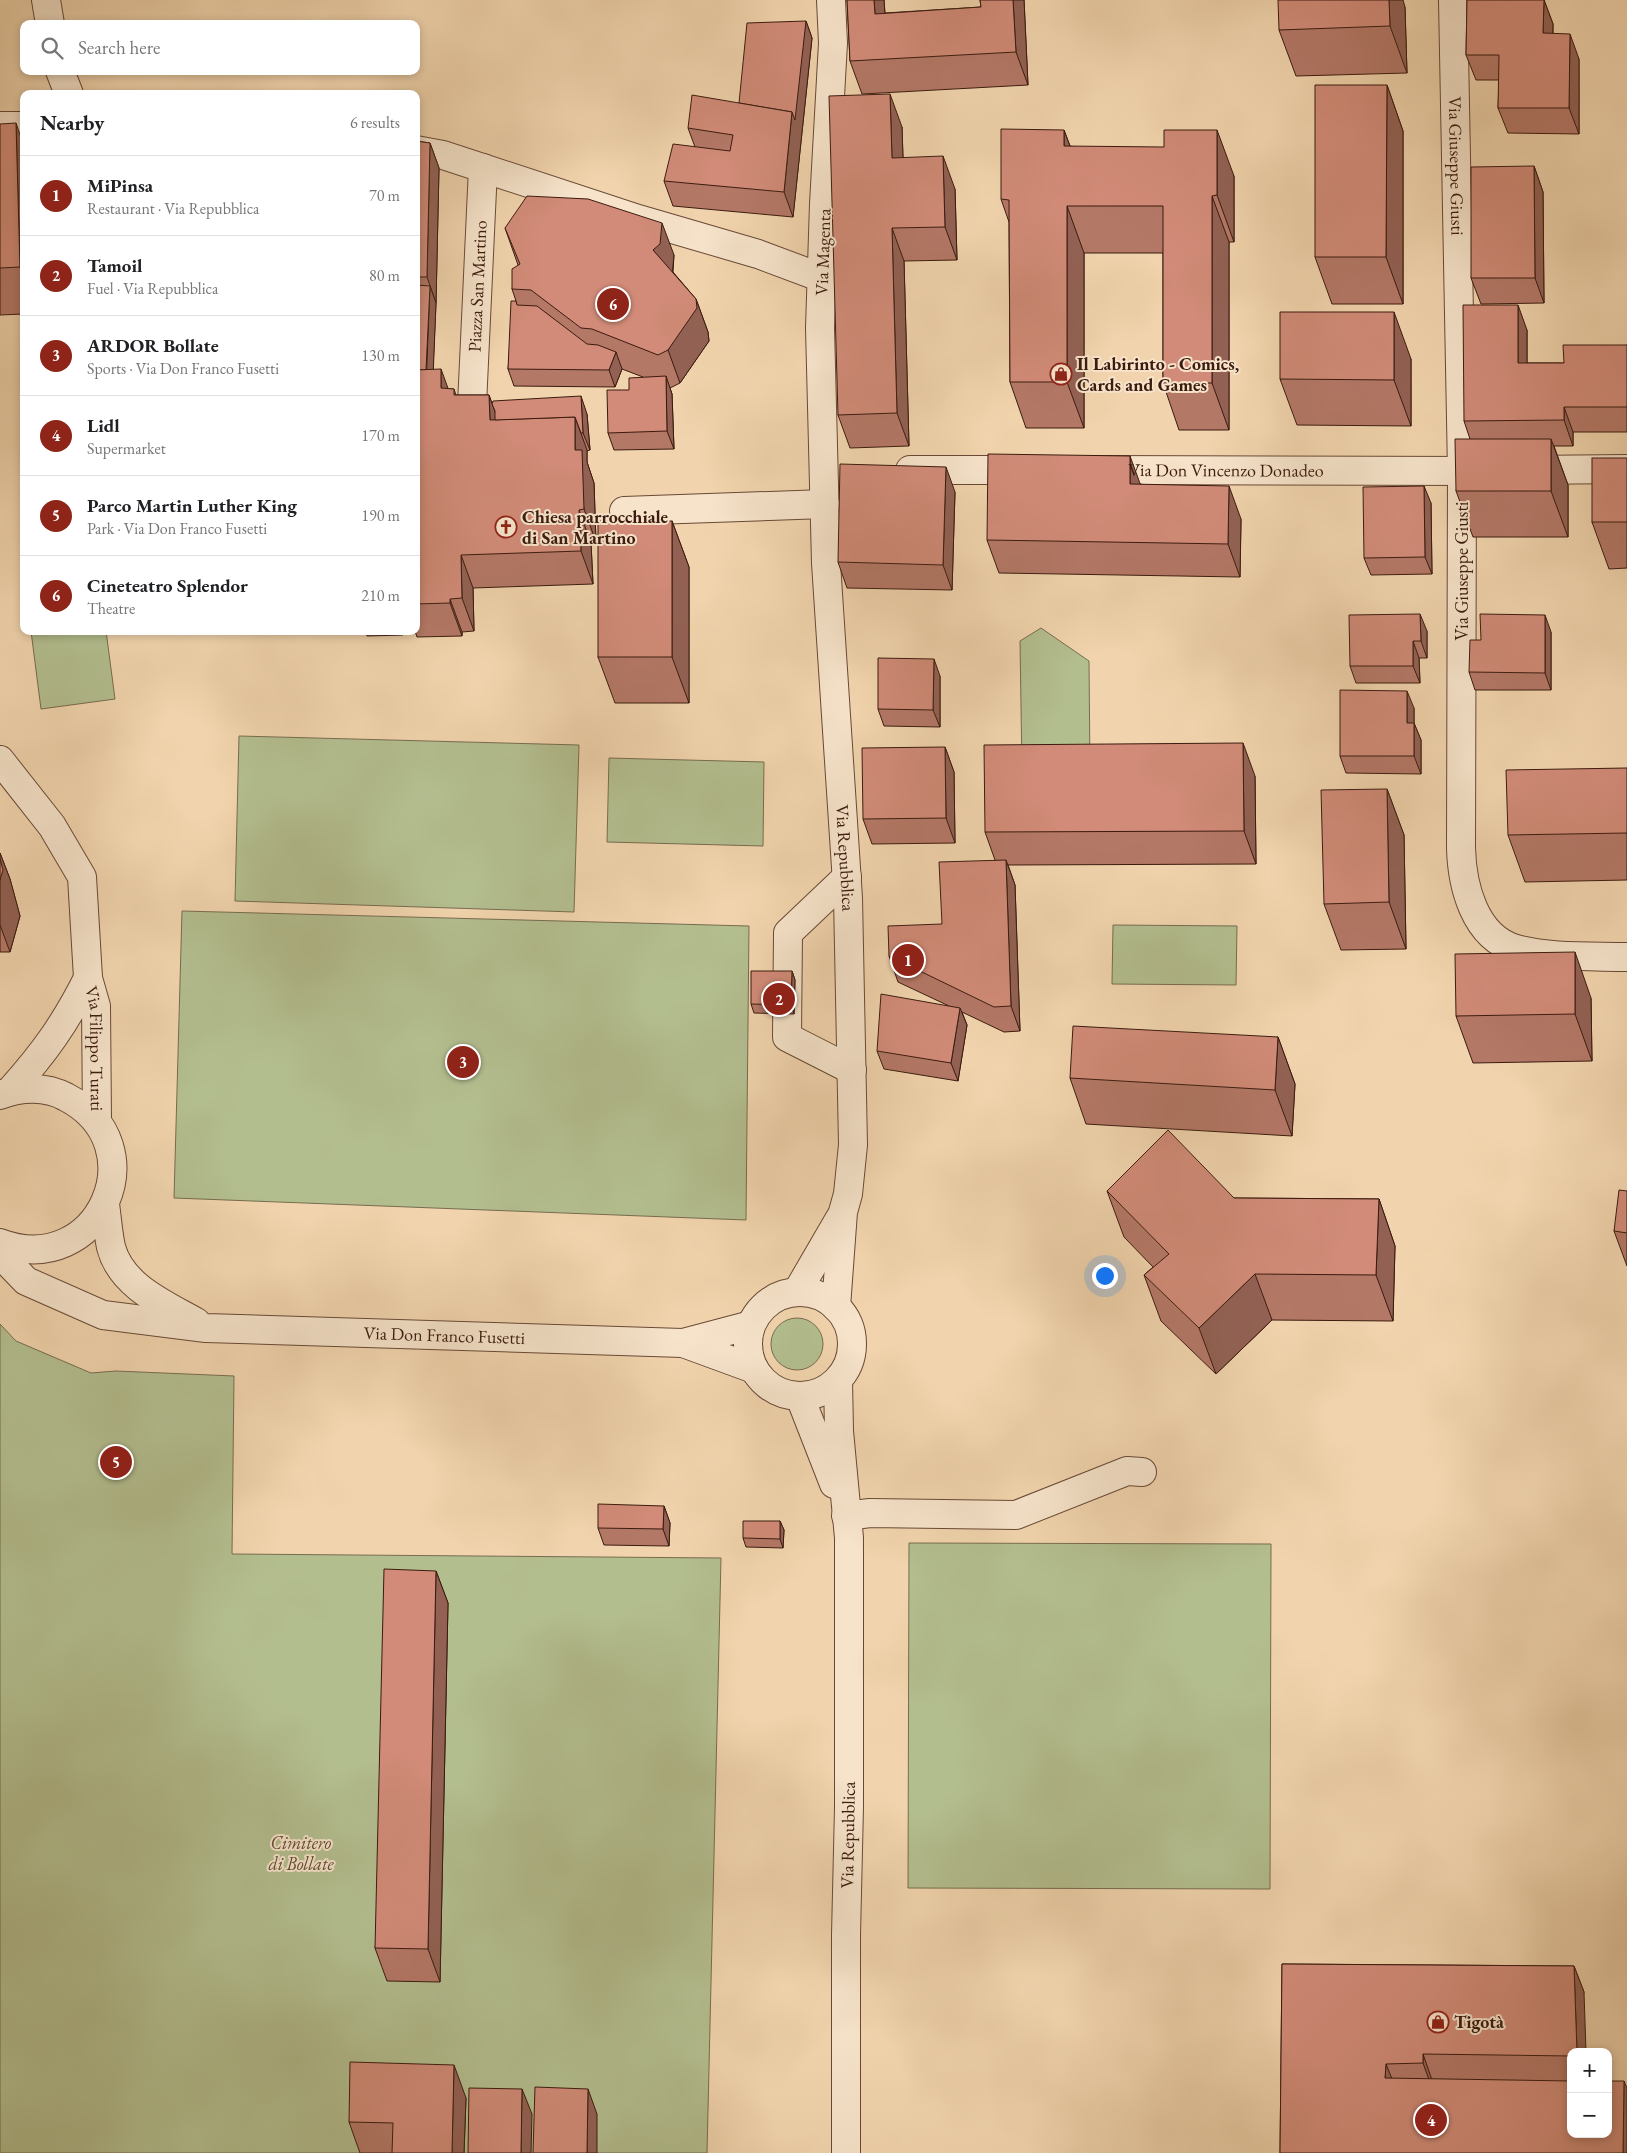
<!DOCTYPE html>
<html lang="en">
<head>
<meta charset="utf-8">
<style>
	:root { --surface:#fff; --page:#f6f6f6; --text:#202124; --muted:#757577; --line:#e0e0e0; --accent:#8f2418 }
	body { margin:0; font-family:"EB Garamond",serif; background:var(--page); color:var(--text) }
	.controls { position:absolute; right:15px; bottom:15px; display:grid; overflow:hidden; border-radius:10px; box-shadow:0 2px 8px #0003 }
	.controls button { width:45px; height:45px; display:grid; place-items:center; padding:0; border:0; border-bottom:1px solid var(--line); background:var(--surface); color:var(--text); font:25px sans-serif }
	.you { position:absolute; left:1104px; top:1275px; width:18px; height:18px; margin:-12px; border:4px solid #fff; border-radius:50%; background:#1a73e8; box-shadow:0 0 0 8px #1a73e833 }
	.badge { display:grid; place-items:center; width:32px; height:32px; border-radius:50%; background:var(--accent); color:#fff; font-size:16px; font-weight:700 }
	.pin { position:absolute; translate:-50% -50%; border:2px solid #fff; box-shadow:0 1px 5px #0006 }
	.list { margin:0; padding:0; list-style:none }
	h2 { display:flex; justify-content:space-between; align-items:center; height:65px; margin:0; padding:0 20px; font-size:21px }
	h2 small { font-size:16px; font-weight:400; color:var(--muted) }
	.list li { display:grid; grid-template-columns:32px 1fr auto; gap:15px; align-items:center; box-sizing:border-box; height:80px; padding:0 20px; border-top:1px solid var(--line) }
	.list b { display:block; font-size:19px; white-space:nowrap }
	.list p { margin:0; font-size:16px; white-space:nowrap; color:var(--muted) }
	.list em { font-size:16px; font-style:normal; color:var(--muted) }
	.icon { flex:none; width:28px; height:28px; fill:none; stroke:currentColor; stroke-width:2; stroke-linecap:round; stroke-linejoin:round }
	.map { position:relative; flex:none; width:1627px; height:2153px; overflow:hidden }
	.search { position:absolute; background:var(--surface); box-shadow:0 2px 8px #0003; left:20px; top:20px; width:400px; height:55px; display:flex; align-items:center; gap:12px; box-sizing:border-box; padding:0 18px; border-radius:10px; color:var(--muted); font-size:19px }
	.panel { position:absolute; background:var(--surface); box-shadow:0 2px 8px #0003; left:20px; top:90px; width:400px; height:545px; border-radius:10px }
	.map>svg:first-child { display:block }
	.green { fill:#b3be8f; stroke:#776c4f }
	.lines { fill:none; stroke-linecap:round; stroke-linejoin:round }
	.minor-casing { stroke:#684936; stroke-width:30 }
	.minor { stroke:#f6e3ca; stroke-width:28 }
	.wall { fill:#b47867; stroke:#3b1b0f }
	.shaded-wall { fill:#926154; stroke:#3b1b0f }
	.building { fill:#d18b78; stroke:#3b1b0f }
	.labels { text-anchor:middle; stroke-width:4; stroke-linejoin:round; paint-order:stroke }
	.street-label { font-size:18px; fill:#3b1b0f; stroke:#f6e3ca }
	.poi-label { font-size:18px; font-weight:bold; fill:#3b1b0f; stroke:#f6e3ca; text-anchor:start }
	.park-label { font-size:18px; font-style:italic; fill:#5f4c35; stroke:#f6e3ca }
</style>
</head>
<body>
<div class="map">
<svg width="1627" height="2153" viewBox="0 0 1627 2153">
	<rect width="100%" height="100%" fill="#f1d4ad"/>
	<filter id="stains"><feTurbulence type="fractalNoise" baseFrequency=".004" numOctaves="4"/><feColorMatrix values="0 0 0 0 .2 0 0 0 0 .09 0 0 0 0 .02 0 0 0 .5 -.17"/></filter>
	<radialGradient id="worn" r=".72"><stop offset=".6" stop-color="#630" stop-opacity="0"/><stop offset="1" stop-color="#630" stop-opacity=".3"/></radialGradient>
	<!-- green -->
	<g class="green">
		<polygon points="1041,628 1089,661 1090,770 1022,771 1020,641"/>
		<polygon points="31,631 106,631 115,699 41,709"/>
		<polygon points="239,736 579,745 574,912 235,901"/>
		<polygon points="609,758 764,762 763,846 607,842"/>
		<polygon points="182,911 749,926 746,1220 174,1198"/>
		<polygon points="1113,925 1237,926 1236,985 1112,984"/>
		<circle cx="797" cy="1344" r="26"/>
		<polygon points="0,1324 16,1341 91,1373 116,1371 234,1376 232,1554 721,1558 707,2153 0,2153"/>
		<polygon points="909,1543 1271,1544 1270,1889 908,1888"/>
	</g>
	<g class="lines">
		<!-- minor casing -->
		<g class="minor-casing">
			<g id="minor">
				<polyline points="46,0 50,24"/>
				<path id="s1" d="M 831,0 L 833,43 L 824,204 L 820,328 L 826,563 L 848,898 L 853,1145 L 848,1194 L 843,1212 L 836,1307"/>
				<path id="s2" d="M 1453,0 L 1462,471 L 1461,848 C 1462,885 1474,937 1516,949 C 1548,958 1593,956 1627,957"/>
				<polyline points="60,71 69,94"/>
				<polyline points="0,126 24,126"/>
				<polyline points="416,150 443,155 638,219 758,254 822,278"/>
				<path id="s3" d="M 472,405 L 483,168"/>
				<polyline points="910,470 1025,470"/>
				<path id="s4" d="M 1098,470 L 1480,471"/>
				<polyline points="1525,470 1627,469"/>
				<polyline points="624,511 825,504"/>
				<path id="s5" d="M 0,760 L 52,826 L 82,877 L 88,978 L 96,1006 L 97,1120"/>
				<polyline points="847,877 788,933 787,1037 852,1070"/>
				<path d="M 10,1091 C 44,1053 65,1024 88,978"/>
				<path d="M 0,1095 C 21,1087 46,1086 66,1097 C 159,1145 99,1280 0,1243"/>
				<path d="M 105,1204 C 107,1218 108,1233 111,1247 C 121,1286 164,1304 196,1322"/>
				<path id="s6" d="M 0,1254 L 26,1281 L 103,1315 L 206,1328 L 683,1343 L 751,1325"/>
				<polyline points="797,1292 840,1218"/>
				<circle cx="800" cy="1344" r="52"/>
				<polyline points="683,1343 754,1369"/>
				<polyline points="838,1380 839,1431 849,1538 849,1807 846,1935 846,2153"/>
				<polyline points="800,1397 834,1484"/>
				<polyline points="846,1516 870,1513 1016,1515 1127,1471 1142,1472"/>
			</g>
		</g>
		<!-- minor -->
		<use href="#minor" class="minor"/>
	</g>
	<!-- wall -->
	<g class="wall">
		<polygon points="847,0 884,0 885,13 981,7 980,0 1024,0 1028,85 862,94 850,61"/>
		<polygon points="1467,0 1544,0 1553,24 1553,33 1579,59 1579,134 1508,133 1498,108 1499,80 1476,80 1466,55"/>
		<polygon points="1405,7 1407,73 1296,76 1279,30"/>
		<polygon points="806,21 812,38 793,217 673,206 664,181 695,147 688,128 739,103"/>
		<polygon points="1387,85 1403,131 1403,304 1332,304 1315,257"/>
		<polygon points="0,124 24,146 24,314 0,315"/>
		<polygon points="902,127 903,157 955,189 957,260 904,261 909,446 850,448 838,415"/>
		<polygon points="1064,130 1070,146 1234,176 1234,242 1229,242 1229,430 1179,430 1163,383 1163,253 1084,253 1084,428 1026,428 1010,382 1009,222 1001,199"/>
		<polygon points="416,141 430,143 439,168 436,303 433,370 448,389 454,389 456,395 489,395 492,404 587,414 590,450 587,451 587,462 594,483 596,542 591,543 593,584 473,588 474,631 462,632 462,636 417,637 415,631 416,631"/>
		<polygon points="1534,166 1543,192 1544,303 1481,304 1471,278"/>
		<polygon points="505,228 674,255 673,272 696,299 708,332 709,341 680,383 670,388 672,394 674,449 614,450 608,433 629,390 643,377 622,369 615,387 514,386 508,369 516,301 512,289 518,265"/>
		<polygon points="1527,330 1527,363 1564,363 1627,345 1627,432 1573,432 1573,446 1554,446 1568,485 1568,537 1473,537 1456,491 1470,439 1464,421"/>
		<polygon points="1411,359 1411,426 1297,425 1280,379"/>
		<polygon points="1627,458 1627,568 1609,569 1592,522"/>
		<polygon points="1141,484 1241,519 1240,577 999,573 987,540"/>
		<polygon points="955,492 952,590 847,588 838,562"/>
		<polygon points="1431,503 1432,574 1371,575 1364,558"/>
		<polygon points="672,521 689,567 689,703 615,703 598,657"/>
		<polygon points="366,631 403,631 403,635 367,636"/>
		<polygon points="1427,631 1427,658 1419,658 1420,683 1356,683 1350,666"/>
		<polygon points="1551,632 1551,690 1475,690 1469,672"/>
		<polygon points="940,676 940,727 884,726 878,709"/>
		<polygon points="1414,708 1414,723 1421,740 1421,774 1346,773 1340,756"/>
		<polygon points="945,747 954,772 955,843 872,844 863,819"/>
		<polygon points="1627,768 1627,880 1525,882 1508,835"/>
		<polygon points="1255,776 1256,864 1008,865 1015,885 1020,1031 1004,1032 962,1012 967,1025 958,1081 884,1069 877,1051 949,1006 898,982 889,956 942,924 995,860 985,832"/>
		<polygon points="1387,789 1404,835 1406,949 1341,950 1324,904"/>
		<polygon points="0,853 10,879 20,916 10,952 0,952"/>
		<polygon points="792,971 795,980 794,1014 754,1013 751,1004"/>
		<polygon points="1591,998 1592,1061 1473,1063 1456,1016"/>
		<polygon points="1278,1037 1295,1084 1292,1136 1086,1124 1070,1078"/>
		<polygon points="1107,1191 1234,1198 1379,1199 1395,1246 1393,1321 1272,1320 1216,1374 1161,1321 1144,1275 1153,1267 1124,1237"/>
		<polygon points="1627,1191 1627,1266 1614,1231"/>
		<polygon points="664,1506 670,1523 669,1546 604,1545 598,1528"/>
		<polygon points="780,1521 784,1530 783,1548 746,1547 743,1538"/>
		<polygon points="436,1571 448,1603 440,1982 387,1981 375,1948"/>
		<polygon points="1282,1964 1574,1966 1584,1992 1571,2052 1571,2134 1280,2153"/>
		<polygon points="466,2098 464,2153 360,2153 349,2122"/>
	</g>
	<!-- shaded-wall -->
	<g class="shaded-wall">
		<polygon points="874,0 884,0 887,47 875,14"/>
		<polygon points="1013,0 1024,0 1028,85 1016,52"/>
		<polygon points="1389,0 1403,0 1405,7 1407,73 1390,26"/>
		<polygon points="1544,0 1553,24 1552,58 1543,33"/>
		<polygon points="806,21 812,38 793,217 784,192 792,112"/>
		<polygon points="1570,34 1579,59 1579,134 1569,108"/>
		<polygon points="1387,85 1403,131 1403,304 1386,257"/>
		<polygon points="890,94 902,127 904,191 892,158"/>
		<polygon points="16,123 24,146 24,276 20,267"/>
		<polygon points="1064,130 1081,176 1064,146"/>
		<polygon points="1217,130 1234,176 1234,242 1217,195"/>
		<polygon points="430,143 439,168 436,303 427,277"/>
		<polygon points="943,156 955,189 957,260 945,227"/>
		<polygon points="1534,166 1543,192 1544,303 1535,278"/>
		<polygon points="1212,196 1229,242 1229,430 1212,383"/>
		<polygon points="1067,206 1084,253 1084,428 1067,382"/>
		<polygon points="662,223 674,255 672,277 653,250"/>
		<polygon points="892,228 904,261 909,446 897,413"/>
		<polygon points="430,286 436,303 432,403 426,386"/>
		<polygon points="696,299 708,332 709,341 680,383 668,350"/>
		<polygon points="1518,305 1527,330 1527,388 1518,363"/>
		<polygon points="1394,312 1411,359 1411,426 1394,380"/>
		<polygon points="616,352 622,369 615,387 609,370"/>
		<polygon points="441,369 453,402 441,388"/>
		<polygon points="666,376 672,394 674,449 667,431"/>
		<polygon points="489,395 501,428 490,420"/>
		<polygon points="581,396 587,414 590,450 583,433"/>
		<polygon points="1564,407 1573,432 1573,446 1564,420"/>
		<polygon points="575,417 587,450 587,462 594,483 596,542 584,509 575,450"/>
		<polygon points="1551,439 1568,485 1568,537 1551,491"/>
		<polygon points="1130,456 1142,489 1130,484"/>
		<polygon points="946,467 955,492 952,590 943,565"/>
		<polygon points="1229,486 1241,519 1240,577 1228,544"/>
		<polygon points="1424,486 1431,503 1432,574 1425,557"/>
		<polygon points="579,510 591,543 593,584 581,551"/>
		<polygon points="672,521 689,567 689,703 672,657"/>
		<polygon points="461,555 473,588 474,631 462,598"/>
		<polygon points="450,599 462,632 462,636 450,603"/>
		<polygon points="1420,614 1427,631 1427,658 1421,641"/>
		<polygon points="1545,615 1551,632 1551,690 1545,673"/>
		<polygon points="1413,641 1419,658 1420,683 1413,666"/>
		<polygon points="934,659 940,676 940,727 933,710"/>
		<polygon points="1407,691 1414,708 1414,740 1407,723"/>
		<polygon points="1414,723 1421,740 1421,774 1414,756"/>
		<polygon points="1243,743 1255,776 1256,864 1244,831"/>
		<polygon points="945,747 954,772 955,843 946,818"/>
		<polygon points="1387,789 1404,835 1406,949 1389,902"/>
		<polygon points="0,853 10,879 20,916 10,952 0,925"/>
		<polygon points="1006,860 1015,885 1020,1031 1011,1006"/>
		<polygon points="1575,952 1591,998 1592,1061 1575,1014"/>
		<polygon points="792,971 795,980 794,1014 791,1005"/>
		<polygon points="960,1008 967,1025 958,1081 951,1063"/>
		<polygon points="1278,1037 1295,1084 1292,1136 1275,1090"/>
		<polygon points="1379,1199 1395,1246 1393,1321 1376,1275"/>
		<polygon points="1255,1274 1272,1320 1216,1374 1199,1328"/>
		<polygon points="664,1506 670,1523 669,1546 663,1529"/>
		<polygon points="780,1521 784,1530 783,1548 780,1539"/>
		<polygon points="436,1571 448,1603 440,1982 428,1949"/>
		<polygon points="1574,1966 1584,1992 1586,2052 1577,2052"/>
		<polygon points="1423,2054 1432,2080 1432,2088 1423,2063"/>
		<polygon points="1386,2064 1396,2089 1385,2078"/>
		<polygon points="454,2065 466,2098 464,2153 452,2153"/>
		<polygon points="1624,2081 1627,2088 1627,2153 1623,2153"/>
		<polygon points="522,2089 532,2114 531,2153 521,2153"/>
		<polygon points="588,2089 597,2114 597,2153 587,2153"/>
	</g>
	<!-- building -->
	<g class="building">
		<polygon points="847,0 874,0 875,14 981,7 980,0 1013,0 1016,52 850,61"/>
		<polygon points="1278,0 1389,0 1390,26 1279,30"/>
		<polygon points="1467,0 1544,0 1543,33 1570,34 1569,108 1498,108 1499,55 1466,55"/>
		<polygon points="806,21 795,120 792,112 739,103 747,23"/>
		<polygon points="1315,85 1387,85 1386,257 1315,257"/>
		<polygon points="890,94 892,158 943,156 945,227 892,228 897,413 838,415 829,96"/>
		<polygon points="692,95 792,112 784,192 664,181 673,144 730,151 733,135 688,128"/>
		<polygon points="16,123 20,267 0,268 0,124"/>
		<polygon points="1001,129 1064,130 1064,146 1164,147 1164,130 1217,130 1217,195 1212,196 1212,383 1163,383 1163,206 1067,206 1067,382 1010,382 1009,200 1001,199"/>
		<polygon points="416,141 430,143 427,277 416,277"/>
		<polygon points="1534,166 1535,278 1471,278 1471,167"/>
		<polygon points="527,196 588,199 662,223 660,244 653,250 696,299 697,308 668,350 658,355 592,329 581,328 531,290 512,289 512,269 520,264 505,228"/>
		<polygon points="416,285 430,286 426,370 416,370"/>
		<polygon points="511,301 516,301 517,305 537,306 587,344 598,345 616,352 609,370 508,369"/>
		<polygon points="1463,305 1518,305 1518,363 1564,363 1563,345 1627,345 1627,407 1564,407 1564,420 1464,421"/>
		<polygon points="1280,312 1394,312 1394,380 1280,379"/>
		<polygon points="441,369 441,388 454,389 454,395 489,395 490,420 575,417 575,450 582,450 584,509 579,510 581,551 461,555 462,598 450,599 450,603 416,604 416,370"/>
		<polygon points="666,376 667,431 608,433 607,390 629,390 629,378"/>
		<polygon points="581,396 583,433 581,433 575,417 495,420 495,411 492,404 493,401"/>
		<polygon points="1455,439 1551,439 1551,491 1456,491"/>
		<polygon points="988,454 1130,456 1130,484 1229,486 1228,544 987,540"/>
		<rect x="1592" y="458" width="35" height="64"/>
		<polygon points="840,464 946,467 943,565 838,562"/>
		<polygon points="1424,486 1425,557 1364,558 1363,487"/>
		<rect x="598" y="521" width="74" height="136"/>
		<polygon points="1420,614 1421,641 1413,641 1413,666 1350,666 1349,615"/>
		<polygon points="1480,614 1545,615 1545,673 1469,672 1470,640 1481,640"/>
		<polygon points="878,658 934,659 933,710 878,709"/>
		<polygon points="1340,690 1407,691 1407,723 1414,723 1414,756 1340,756"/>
		<polygon points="1243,743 1244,831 985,832 984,745"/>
		<polygon points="945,747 946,818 863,819 862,748"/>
		<polygon points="1627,768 1627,833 1508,835 1506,770"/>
		<polygon points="1387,789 1389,902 1324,904 1321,790"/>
		<polygon points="0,859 3,870 0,880"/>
		<polygon points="1006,860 1011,1006 994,1007 889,956 888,926 942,924 939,862"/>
		<polygon points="1575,952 1575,1014 1456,1016 1455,954"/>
		<polygon points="751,971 792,971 791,1005 751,1004"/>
		<polygon points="881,994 960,1008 951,1063 877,1051"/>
		<polygon points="1073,1026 1278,1037 1275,1090 1070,1078"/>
		<polygon points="1168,1130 1234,1198 1379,1199 1376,1275 1255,1274 1199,1328 1144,1275 1169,1254 1107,1191"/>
		<polygon points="1619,1190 1627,1191 1627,1233 1614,1231"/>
		<polygon points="598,1504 664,1506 663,1529 598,1528"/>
		<polygon points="743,1521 780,1521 780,1539 743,1538"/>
		<polygon points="384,1569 436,1571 428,1949 375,1948"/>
		<polygon points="1282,1964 1574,1966 1577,2052 1571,2052 1571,2056 1423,2054 1423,2063 1386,2064 1385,2078 1571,2081 1571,2134 1608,2134 1608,2081 1624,2081 1623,2153 1280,2153"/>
		<polygon points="350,2062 454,2065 452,2153 392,2153 393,2123 349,2122"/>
		<polygon points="535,2087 588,2089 587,2153 533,2153"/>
		<polygon points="469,2088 522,2089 521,2153 468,2153"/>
	</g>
	<!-- icons -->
	<defs>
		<g id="shop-ring" transform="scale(1.125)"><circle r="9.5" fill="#f6e3ca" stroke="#8f2418" stroke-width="1.5"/><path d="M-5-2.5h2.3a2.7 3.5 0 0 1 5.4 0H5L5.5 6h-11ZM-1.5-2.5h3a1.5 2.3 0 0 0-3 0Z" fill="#8f2418"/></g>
		<g id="church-ring" transform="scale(1.125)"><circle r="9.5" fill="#f6e3ca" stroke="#8f2418" stroke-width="1.5"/><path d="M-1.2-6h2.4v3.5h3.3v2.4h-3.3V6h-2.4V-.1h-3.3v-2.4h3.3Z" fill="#8f2418"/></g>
	</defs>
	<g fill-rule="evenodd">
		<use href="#shop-ring" x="1061" y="374"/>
		<use href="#church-ring" x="506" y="527"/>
		<use href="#shop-ring" x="1438" y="2022"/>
	</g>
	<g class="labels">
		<!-- street labels -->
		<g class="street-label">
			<text dy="6" stroke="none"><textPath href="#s2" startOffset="166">Via Giuseppe Giusti</textPath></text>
			<text transform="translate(823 252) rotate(-88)" y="6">Via Magenta</text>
			<text dy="6" stroke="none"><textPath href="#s3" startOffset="119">Piazza San Martino</textPath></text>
			<text dy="6" stroke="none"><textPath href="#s4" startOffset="128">Via Don Vincenzo Donadeo</textPath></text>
			<text transform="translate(1462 571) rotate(-90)" y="6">Via Giuseppe Giusti</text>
			<text dy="6" stroke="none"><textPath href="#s1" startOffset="859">Via Repubblica</textPath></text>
			<text dy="6" stroke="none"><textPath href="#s5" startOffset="316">Via Filippo Turati</textPath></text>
			<text dy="6" stroke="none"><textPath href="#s6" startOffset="464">Via Don Franco Fusetti</textPath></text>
			<text transform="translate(848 1835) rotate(-89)" y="6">Via Repubblica</text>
		</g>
		<!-- poi labels -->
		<g class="poi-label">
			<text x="1077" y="370">Il Labirinto - Comics,<tspan x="1077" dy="21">Cards and Games</tspan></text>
			<text x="522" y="523">Chiesa parrocchiale<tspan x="522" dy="21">di San Martino</tspan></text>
			<text x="1454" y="2028">Tigotà</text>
		</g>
		<!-- park labels -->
		<g class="park-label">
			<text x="301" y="1849">Cimitero<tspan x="301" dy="21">di Bollate</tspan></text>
		</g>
	</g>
	<rect width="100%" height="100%" filter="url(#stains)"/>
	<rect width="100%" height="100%" fill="url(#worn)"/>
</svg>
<div class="controls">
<button>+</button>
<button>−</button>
</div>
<div class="you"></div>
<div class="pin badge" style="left:908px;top:960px">1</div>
<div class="pin badge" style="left:779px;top:999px">2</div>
<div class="pin badge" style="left:463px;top:1062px">3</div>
<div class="pin badge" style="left:1431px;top:2120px">4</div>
<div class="pin badge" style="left:116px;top:1462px">5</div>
<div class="pin badge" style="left:613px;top:304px">6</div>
<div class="search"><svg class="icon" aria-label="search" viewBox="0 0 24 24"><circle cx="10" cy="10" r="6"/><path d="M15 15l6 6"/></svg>Search here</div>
<section class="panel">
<h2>Nearby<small>6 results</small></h2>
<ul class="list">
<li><span class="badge">1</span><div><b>MiPinsa</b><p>Restaurant · Via Repubblica</p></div><em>70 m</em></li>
<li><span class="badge">2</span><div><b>Tamoil</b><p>Fuel · Via Repubblica</p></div><em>80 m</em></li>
<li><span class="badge">3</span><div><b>ARDOR Bollate</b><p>Sports · Via Don Franco Fusetti</p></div><em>130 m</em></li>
<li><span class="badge">4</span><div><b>Lidl</b><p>Supermarket</p></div><em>170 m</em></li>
<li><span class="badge">5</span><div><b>Parco Martin Luther King</b><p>Park · Via Don Franco Fusetti</p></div><em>190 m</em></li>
<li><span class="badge">6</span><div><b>Cineteatro Splendor</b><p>Theatre</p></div><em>210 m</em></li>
</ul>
</section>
</div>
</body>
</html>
